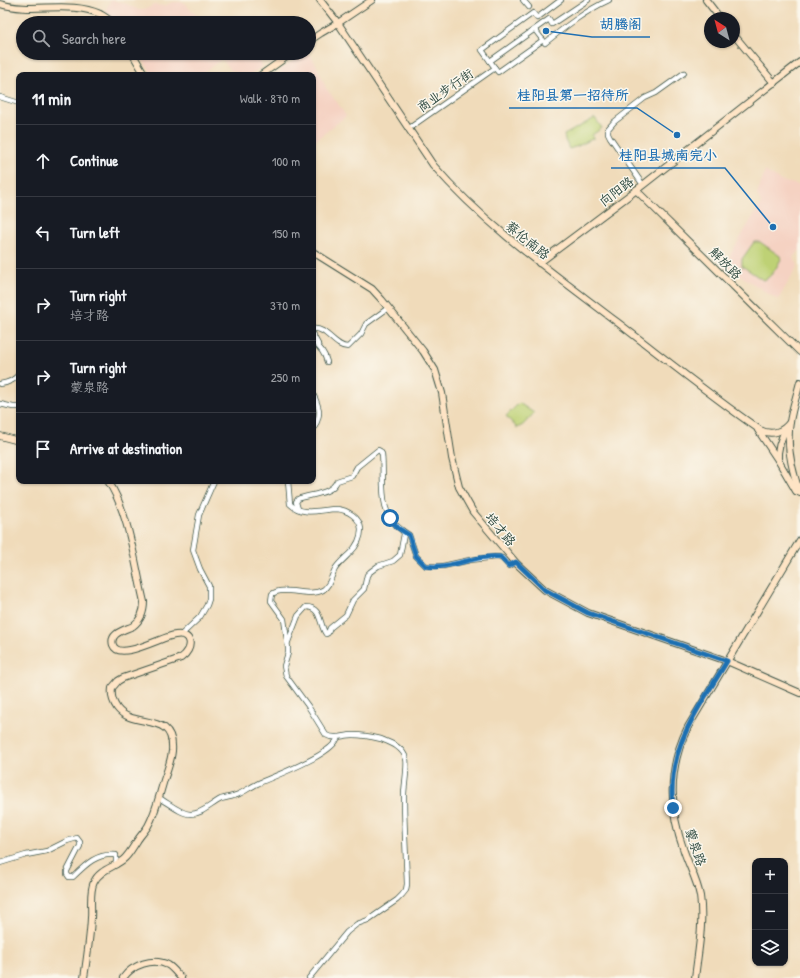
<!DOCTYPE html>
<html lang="en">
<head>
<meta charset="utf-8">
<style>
	:root { --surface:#171b24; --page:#242831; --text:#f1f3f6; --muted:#9ea1a6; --line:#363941 }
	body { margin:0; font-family:"Patrick Hand","LXGW WenKai TC",sans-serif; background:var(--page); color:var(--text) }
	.controls { position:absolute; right:12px; bottom:12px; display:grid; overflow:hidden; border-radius:8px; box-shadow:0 1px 3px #0004 }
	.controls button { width:36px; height:36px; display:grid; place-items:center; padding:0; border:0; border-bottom:1px solid var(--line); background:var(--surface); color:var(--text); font:20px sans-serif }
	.compass { position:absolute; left:704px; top:12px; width:36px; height:36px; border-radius:50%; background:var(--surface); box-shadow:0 1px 3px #0004; rotate:324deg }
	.stop { position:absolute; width:12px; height:12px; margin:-9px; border:3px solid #1f6fb2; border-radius:50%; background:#fff }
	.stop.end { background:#1f6fb2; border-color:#fff; box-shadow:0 1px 4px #0008 }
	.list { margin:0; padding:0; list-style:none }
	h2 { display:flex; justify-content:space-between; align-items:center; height:52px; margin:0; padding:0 16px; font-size:17px }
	h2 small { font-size:13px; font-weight:400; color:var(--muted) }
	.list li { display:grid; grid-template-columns:26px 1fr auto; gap:12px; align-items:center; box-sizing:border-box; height:72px; padding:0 16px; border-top:1px solid var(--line) }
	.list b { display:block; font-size:15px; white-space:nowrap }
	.list p { margin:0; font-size:13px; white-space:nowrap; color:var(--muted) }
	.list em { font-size:13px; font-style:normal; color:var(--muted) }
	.icon { flex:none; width:22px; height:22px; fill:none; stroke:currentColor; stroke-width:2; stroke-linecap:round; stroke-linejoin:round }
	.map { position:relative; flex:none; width:800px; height:978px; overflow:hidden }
	.search { position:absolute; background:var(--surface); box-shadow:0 1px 3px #0004; left:16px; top:16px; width:300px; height:44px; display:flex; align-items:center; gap:10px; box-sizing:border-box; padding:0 14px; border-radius:22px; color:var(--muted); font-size:15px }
	.panel { position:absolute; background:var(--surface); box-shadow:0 1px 3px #0004; left:16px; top:72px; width:300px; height:412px; border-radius:8px }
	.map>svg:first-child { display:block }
	.built { fill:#f5d2c2 }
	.green { fill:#bed174; stroke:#6e8754 }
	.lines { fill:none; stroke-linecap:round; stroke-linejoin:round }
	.street-casing { stroke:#3e5548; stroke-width:6 }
	.secondary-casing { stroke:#3e5548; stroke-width:8 }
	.street { stroke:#fff; stroke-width:4.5 }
	.secondary { stroke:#fee4c5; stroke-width:6 }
	.route { stroke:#1f6fb2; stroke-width:5 }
	.labels { text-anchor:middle; stroke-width:3; stroke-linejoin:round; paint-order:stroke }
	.street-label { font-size:13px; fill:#1f3d34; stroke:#fbf7ec }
	.leader { fill:none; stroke:#1f6fb2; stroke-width:1.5 }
	.callout-dot { fill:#1f6fb2; stroke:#fbf7ec; stroke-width:1.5 }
	.callout-label { font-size:14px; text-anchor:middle; font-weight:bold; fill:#1f6fb2; stroke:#fbf7ec; stroke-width:3; stroke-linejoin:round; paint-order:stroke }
</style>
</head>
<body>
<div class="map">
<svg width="800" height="978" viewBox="0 0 800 978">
	<rect width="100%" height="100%" fill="#fbf7ec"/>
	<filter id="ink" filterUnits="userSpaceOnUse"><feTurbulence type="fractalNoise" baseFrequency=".025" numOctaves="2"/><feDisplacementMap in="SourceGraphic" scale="8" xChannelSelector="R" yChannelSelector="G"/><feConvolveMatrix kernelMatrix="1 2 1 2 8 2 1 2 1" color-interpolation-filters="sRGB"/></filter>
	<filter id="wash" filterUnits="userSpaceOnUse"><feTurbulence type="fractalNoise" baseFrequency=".012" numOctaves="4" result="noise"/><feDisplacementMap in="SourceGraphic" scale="16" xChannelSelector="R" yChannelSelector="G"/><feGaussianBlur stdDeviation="0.9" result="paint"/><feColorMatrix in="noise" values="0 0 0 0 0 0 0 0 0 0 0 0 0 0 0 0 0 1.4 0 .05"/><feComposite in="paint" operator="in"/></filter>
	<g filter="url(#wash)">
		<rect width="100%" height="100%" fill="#f0dbba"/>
		<!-- built -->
		<g class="built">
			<polygon points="111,0 124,3 139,10 144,10 154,5 164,6 173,2 183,2 204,23 116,23 107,15 105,11"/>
			<polygon points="138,53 253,53 263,66 250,75 238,75 234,71 232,72 222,59 200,75 153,75"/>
			<polygon points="308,53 316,64 326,88 337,102 346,116 316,140 313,136 313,75 277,75 281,72 280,70 303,54 304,55"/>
			<polygon points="765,171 781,181 800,185 800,250 793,257 798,265 778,300 724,265 761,203 757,194"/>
		</g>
		<!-- green -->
		<g class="green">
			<polygon points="595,118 602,128 592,135 594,138 578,146 569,149 565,140 564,135"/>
			<path d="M 754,242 L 760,242 L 780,256 L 781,259 C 777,266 772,278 763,280 L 742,266 L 742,259 Z"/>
			<polygon points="519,403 534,413 523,425 517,428 506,416"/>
		</g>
	</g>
	<g filter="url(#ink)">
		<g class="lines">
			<!-- street casing -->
			<g class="street-casing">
				<g id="street">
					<polyline points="523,0 529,7"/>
					<path d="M 535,30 L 545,43 C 565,27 585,11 609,0"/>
					<polyline points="490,61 549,19 552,24 588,0"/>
					<polyline points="495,68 482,50 533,13 537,18 561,0"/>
					<polyline points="0,97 19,103"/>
					<polyline points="408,129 495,68 498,72 543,40"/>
					<polyline points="643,185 610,137 608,133 608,129 614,122 645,98 656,93 684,73"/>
					<path d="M 313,329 C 327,327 334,347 348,347 L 361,334 L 366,324 L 388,308"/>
					<polyline points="313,335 318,344"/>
					<path d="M 313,342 C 320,347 325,354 327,362"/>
					<path d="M 0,384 C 7,383 15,380 19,374"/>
					<path d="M 313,394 C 321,410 321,415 313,430"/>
					<polyline points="0,404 13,407 19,407"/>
					<path d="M 288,481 L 290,504 C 303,517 321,509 337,509 C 347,510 360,517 361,529 C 361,538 356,547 350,553 C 345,558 339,563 335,569 C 333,573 331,579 329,583 C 327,586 326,588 323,590 C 308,598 285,585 272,594 L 271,601 L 284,619 L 288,648 L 288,653 L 284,666 L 286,676 L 308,706 L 326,735 C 334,740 344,735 353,735 C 362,735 373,737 381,739 C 391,743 403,747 406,759 C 408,764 404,787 404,795 C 404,825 406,854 407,884 L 406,890 L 402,895 L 397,900 L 368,920 L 357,924 L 347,932 L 309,978"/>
					<polyline points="403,531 409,535 416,556 426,566 443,566 470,560 497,557 502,558 509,566 515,563"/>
					<polyline points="181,635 200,617 207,605 209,599 209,586 200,569 193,550 199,515 214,481"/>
					<path d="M 288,642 L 298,616 L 306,607 C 322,607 319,625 326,634 L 328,633 L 330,628 L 346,615 L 353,600 L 364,589 L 367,575 L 370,572 L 378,566 L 393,561 L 400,555 L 404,534 L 403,531 C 376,512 385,483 382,454 L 380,451 L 378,450 L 357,467 L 352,476 L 337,481 C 331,495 310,494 298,499 L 296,502 L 298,509"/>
					<path d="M 159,798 C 167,802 182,815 191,814 C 202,814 211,804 221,799 C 227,797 233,797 239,794 C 245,791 251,787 257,784 C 276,775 333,755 338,737"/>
					<path d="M 0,863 L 26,855 L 47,851 L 67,841 L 77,838 L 80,842 L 80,846 L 67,871 L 67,874 L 69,877 L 73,877 C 86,864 97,853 116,855 L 116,865"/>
				</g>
			</g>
			<!-- secondary casing -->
			<g class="secondary-casing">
				<g id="secondary">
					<path d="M 320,0 L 338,23 L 433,165 C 486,226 553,273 617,322 C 664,358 711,396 760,430 C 771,436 783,432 790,422"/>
					<polyline points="706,0 720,18"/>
					<path d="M 0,4 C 33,14 69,0 100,14 C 105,17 109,19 112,23"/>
					<polyline points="734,35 774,83"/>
					<polyline points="309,41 321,33 338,23 372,0"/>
					<polyline points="132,53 145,75"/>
					<polyline points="261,75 292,53"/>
					<polyline points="636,190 800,352"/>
					<polyline points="313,252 372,289 382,300 423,351 435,370 442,393 452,458 459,487 473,512 517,564 545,590 588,613 727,661 800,693"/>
					<polyline points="539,263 643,185 800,62"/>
					<path d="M 800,382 C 797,395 792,408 790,422 C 786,445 792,471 800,493"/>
					<path d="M 787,427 C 782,436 777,449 778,460 L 796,491"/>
					<polyline points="758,430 778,460"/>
					<polyline points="0,436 19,441"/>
					<path d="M 84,978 C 87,958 90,938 91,918 C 92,907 89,892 94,882 C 100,869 116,867 125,858 C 130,853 133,847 137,841 C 140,836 145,831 148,826 C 156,812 159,796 164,780 C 167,771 171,761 172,751 C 175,710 133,730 117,708 C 112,701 111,695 112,688 L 118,681 L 123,678 L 181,658 C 194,649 193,632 175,635 C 163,636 119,662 113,645 C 109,633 125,630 133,626 C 141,620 144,611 144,602 C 135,565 129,512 108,481"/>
					<path d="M 123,978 C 132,965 153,957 168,965 C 173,968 177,974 181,978"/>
					<path d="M 695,978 C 698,952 704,923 700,896 C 697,880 689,866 684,851 C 669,810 668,767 688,727 L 800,540"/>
				</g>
			</g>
			<!-- street -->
			<use href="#street" class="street"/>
			<!-- secondary -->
			<use href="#secondary" class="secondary"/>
		</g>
	</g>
	<g class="lines" filter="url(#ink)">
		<!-- route -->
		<path class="route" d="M 390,518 L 398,528 L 409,535 L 416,556 L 426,566 C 451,570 475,554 500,557 L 509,566 L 516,562 L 545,590 L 588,613 L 727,661 C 698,710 666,748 673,808"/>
	</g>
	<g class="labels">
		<!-- street labels -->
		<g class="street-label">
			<text transform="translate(445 90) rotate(-35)" y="5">商业步行街</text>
			<text transform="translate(616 191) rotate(-37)" y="5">向阳路</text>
			<text transform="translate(528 240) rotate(39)" y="5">蔡伦南路</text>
			<text transform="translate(726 263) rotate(45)" y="5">解放路</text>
			<text transform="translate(501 529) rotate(50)" y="5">培才路</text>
			<text transform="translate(696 847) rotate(71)" y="5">蒙泉路</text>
		</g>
	</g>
	<!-- callouts -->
	<path class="leader" d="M546 31L592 37H650M677 135L637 108H509M773 227L725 168H611"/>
	<g class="callout-dot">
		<circle cx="546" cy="31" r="4"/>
		<circle cx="677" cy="135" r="4"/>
		<circle cx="773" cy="227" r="4"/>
	</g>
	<g class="callout-label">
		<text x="621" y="29">胡腾阁</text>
		<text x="573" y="100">桂阳县第一招待所</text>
		<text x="668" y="160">桂阳县城南完小</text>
	</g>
</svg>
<div class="controls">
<button>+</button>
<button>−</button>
<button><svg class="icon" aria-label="layers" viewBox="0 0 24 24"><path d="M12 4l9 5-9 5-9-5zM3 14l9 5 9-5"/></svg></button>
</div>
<svg class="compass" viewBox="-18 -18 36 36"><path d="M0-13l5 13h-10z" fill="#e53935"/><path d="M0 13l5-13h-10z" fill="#9ea1a6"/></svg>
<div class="stop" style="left:390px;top:518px"></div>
<div class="stop end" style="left:673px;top:808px"></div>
<div class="search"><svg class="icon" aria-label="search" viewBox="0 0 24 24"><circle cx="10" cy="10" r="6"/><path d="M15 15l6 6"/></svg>Search here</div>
<section class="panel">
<h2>11 min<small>Walk · 870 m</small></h2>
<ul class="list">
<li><svg class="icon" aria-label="ahead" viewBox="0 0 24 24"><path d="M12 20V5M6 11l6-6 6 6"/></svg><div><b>Continue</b></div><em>100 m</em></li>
<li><svg class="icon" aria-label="left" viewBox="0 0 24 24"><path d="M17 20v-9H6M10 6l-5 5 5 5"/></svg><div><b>Turn left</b></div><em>150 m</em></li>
<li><svg class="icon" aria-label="right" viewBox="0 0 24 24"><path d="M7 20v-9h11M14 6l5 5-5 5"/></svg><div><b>Turn right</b><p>培才路</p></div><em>370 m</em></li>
<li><svg class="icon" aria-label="right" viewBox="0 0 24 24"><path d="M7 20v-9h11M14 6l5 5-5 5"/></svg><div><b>Turn right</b><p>蒙泉路</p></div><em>250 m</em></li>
<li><svg class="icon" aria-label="arrive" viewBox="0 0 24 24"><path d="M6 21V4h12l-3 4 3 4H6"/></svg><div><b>Arrive at destination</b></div></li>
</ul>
</section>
</div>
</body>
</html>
